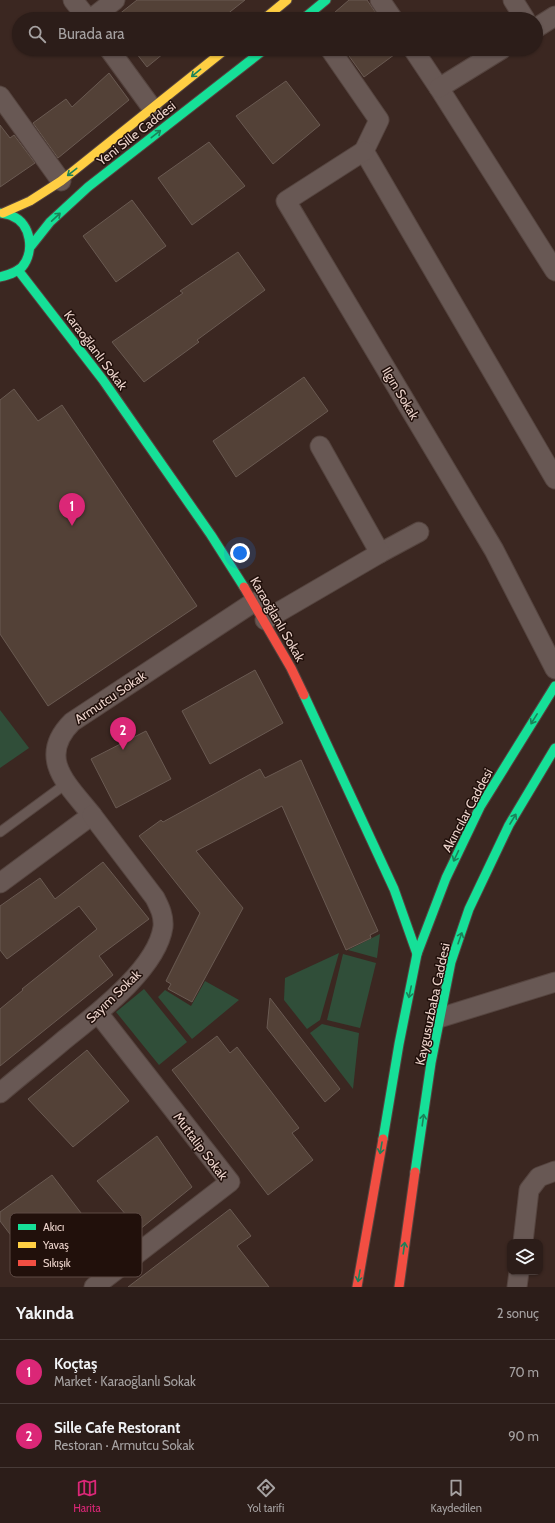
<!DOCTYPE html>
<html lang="tr">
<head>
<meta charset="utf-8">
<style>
	:root { --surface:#2c1d19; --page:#382a26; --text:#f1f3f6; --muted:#a6a2a2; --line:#483b38; --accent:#db2777 }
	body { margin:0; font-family:Cabin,sans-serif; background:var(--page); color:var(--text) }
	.controls { position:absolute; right:12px; bottom:12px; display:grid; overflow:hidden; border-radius:8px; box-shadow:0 1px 3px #0004 }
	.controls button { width:36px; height:36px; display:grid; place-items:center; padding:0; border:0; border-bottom:1px solid var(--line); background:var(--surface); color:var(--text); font:20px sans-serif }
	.you { position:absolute; left:240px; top:553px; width:14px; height:14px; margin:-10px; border:3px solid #fff; border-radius:50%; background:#1a73e8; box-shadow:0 0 0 6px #1a73e833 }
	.badge { display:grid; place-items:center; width:26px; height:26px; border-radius:50%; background:var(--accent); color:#fff; font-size:13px; font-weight:700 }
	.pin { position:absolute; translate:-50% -33px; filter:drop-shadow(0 1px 2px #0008) }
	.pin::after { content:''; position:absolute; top:21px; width:14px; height:12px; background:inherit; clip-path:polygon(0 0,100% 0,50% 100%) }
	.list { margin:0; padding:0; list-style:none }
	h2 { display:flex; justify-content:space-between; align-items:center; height:52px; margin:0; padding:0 16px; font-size:17px }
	h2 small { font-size:13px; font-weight:400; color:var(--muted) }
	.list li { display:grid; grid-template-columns:26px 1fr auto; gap:12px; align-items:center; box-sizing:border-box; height:64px; padding:0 16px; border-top:1px solid var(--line) }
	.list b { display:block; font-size:15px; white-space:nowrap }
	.list p { margin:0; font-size:13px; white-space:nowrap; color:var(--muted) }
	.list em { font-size:13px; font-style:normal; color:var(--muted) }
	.icon { flex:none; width:22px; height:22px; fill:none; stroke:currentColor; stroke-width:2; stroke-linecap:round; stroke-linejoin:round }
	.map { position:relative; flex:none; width:555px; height:1287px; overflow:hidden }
	.search { position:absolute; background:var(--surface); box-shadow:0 1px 3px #0004; left:12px; right:12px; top:12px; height:44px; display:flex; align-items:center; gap:10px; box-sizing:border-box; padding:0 14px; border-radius:22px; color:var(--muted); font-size:15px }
	.sheet { height:180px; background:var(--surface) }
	nav { display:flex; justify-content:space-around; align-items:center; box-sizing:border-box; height:56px; border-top:1px solid var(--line); background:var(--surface); font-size:11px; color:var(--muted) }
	nav a { display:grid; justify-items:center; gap:2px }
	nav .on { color:var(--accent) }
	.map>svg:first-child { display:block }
	.green { fill:#304e39 }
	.building { fill:#534137; stroke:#6a5a52 }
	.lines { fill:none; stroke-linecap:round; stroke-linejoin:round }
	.lane-casing { stroke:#55443f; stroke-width:11 }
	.street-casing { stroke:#55443f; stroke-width:21 }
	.fast-casing { stroke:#55443f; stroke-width:11 }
	.slow-casing { stroke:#55443f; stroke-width:11 }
	.jam-casing { stroke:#55443f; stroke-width:11 }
	.lane { stroke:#685854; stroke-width:9 }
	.street { stroke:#685854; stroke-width:19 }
	.fast { stroke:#16e098; stroke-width:9 }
	.slow { stroke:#ffcf43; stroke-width:9 }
	.jam { stroke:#f24e42; stroke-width:9 }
	.oneway { stroke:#1b8259 }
	.labels { text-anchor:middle; stroke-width:3; stroke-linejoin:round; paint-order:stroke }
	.street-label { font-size:13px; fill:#edd4cc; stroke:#21100b }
	.key { fill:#21100b; stroke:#5e4b45; stroke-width:1 }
	.key-label { font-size:11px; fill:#edd4cc }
</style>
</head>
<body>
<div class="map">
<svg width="555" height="1287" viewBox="0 0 555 1287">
	<rect width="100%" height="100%" fill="#3b2721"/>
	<!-- green -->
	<g class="green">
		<polygon points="0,710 29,748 0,768"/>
		<polygon points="380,934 377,958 348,950"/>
		<polygon points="339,953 320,1020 307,1029 284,1000 285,978"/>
		<polygon points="343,954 376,963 360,1028 327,1020"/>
		<polygon points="205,981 239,1000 192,1039 158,997 165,990 191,1006"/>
		<polygon points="144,989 187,1042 159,1065 116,1012"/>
		<polygon points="322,1024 359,1033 353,1089 310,1033"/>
	</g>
	<!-- building -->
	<g class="building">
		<polygon points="137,0 245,0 221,19 113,19"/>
		<polygon points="349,0 367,0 380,19 327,19"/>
		<polygon points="133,49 169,49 147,67"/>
		<polygon points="344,49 402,49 364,77"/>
		<polygon points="109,73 129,100 58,158 33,123 66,99 72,107"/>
		<polygon points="286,81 320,125 273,164 236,116"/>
		<polygon points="0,125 10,138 14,135 35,163 0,187"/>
		<polygon points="209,142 245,186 192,225 158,178"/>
		<polygon points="132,200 166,246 116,282 83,236"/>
		<polygon points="238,252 265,290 197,340 199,342 144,382 112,342 183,293 180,291"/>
		<polygon points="304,377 328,411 236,477 213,441"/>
		<polygon points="14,389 38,421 62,405 197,606 48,706 0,634 0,400"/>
		<polygon points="255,670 283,723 210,764 182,711"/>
		<polygon points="146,731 171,779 116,808 91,759"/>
		<polygon points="301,760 378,931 370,935 371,938 346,950 282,806 196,851 243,908 192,1002 168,989 171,984 166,981 200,913 139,836 161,820 163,822 260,769 265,778"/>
		<polygon points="103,862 149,919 99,956 113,975 0,1066 0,1009 23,990 22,989 97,929 79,906 7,959 0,950 0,906 40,878 55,899"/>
		<polygon points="270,998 340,1089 325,1102 267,1028"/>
		<polygon points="217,1036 230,1053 237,1047 299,1128 292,1133 313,1160 268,1195 172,1070"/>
		<polygon points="87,1050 129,1101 73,1147 28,1099"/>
		<polygon points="157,1136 192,1187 139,1230 97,1181"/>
		<polygon points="52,1175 91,1226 36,1268 0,1221 0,1212"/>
		<polygon points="230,1209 251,1236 237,1246 269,1287 128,1287"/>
	</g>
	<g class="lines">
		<!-- lane casing -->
		<g class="lane-casing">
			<polyline id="lane" points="0,832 67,783"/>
		</g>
		<!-- street casing -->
		<g class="street-casing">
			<g id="street">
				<polyline points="73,0 88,19"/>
				<polyline points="380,0 393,19"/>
				<polyline points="513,0 525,19"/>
				<polyline points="91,19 115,0"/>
				<polyline points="536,28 555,16"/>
				<polyline points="109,49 152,108"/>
				<polyline points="330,49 379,120 364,151 555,479"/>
				<polyline points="413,49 439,88 555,271"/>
				<polyline points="439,88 502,49"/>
				<polyline points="0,96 61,181"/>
				<polyline points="364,151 286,201 494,550 555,669"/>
				<polyline points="380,553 419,532"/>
				<polyline points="265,620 380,553 320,446"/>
				<path d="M 0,883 L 92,815 C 68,785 36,758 72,722 L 254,602"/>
				<polyline points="439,1018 555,982"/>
				<path d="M 0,1093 C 21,1075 43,1058 64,1040 C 95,1015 157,969 163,927 C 164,916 160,908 155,898 L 92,815"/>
				<polyline points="523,1242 529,1190 539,1177 555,1171"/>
				<polyline points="94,1287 230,1182 98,1013"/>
				<polyline points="517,1287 519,1272"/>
			</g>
		</g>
		<!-- fast casing -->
		<g class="fast-casing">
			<g id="fast">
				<polyline points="303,19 326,0"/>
				<path d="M 0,213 C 4,214 9,214 12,216 C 31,223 35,252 22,267 C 16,273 8,275 0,277"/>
				<polyline points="31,246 50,222 88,187 265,49"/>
				<polyline points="18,270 103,380 211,535 244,587"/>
				<polyline points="304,695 394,889 417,954"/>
				<polyline points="383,1139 399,1044 417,954 446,878 480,807 555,686"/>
				<polyline points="415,1172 431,1063 451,962 469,909 509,825 555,748"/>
			</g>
		</g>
		<!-- slow casing -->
		<g class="slow-casing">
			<g id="slow">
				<polyline points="264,19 287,0"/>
				<polyline points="3,213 30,201 61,181 226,49"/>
			</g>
		</g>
		<!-- jam casing -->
		<g class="jam-casing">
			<g id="jam">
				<polyline points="244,587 291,668 304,695"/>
				<polyline points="357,1287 383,1139"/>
				<polyline points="399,1287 415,1172"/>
			</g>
		</g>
		<!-- lane -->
		<use href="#lane" class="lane"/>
		<!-- street -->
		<use href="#street" class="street"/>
		<!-- fast -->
		<use href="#fast" class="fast"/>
		<!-- slow -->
		<use href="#slow" class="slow"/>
		<!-- jam -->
		<use href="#jam" class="jam"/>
	</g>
	<!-- one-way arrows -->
	<defs><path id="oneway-shaft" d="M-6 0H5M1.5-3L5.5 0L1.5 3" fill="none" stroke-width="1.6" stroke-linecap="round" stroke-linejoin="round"/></defs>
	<g class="oneway">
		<use href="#oneway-shaft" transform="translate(196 73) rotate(141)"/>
		<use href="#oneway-shaft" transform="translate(156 134) rotate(-38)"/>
		<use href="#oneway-shaft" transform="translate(72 172) rotate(142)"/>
		<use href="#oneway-shaft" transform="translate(56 217) rotate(-43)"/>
		<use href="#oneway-shaft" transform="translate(534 719) rotate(122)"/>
		<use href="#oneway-shaft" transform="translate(513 819) rotate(-59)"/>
		<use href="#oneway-shaft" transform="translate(456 856) rotate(115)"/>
		<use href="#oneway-shaft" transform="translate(460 938) rotate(-71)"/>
		<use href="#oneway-shaft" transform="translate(410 992) rotate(102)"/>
		<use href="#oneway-shaft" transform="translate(423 1120) rotate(-82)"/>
		<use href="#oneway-shaft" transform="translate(381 1148) rotate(100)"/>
		<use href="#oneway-shaft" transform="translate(404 1248) rotate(-82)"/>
		<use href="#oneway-shaft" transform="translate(359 1276) rotate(100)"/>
	</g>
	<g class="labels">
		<!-- street labels -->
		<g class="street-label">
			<text transform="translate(136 133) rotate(-38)" y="5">Yeni Sille Caddesi</text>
			<text transform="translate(96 350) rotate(53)" y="5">Karaoğlanlı Sokak</text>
			<text transform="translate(401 393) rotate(59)" y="5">Ilgın Sokak</text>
			<text transform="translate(278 619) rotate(60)" y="5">Karaoğlanlı Sokak</text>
			<text transform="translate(110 697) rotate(-34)" y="5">Armutcu Sokak</text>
			<text transform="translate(467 810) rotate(-62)" y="5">Akıncılar Caddesi</text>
			<text transform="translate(113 996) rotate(-44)" y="5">Sayım Sokak</text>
			<text transform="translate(432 1004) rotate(-78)" y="5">Kaygusuzbaba Caddesi</text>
			<text transform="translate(201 1146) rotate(53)" y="5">Muttalip Sokak</text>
		</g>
	</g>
	<!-- legend -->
	<rect x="10" y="1213" width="132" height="64" rx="6" class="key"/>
	<rect x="18" y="1224" width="18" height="6" fill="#16e098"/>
	<rect x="18" y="1242" width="18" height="6" fill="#ffcf43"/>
	<rect x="18" y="1260" width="18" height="6" fill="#f24e42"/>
	<g class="key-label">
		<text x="43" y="1231">Akıcı</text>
		<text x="43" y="1249">Yavaş</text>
		<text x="43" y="1267">Sıkışık</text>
	</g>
</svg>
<div class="controls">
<button><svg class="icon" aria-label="layers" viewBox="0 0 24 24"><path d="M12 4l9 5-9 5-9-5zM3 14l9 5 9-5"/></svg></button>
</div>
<div class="you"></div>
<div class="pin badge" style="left:72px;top:526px">1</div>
<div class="pin badge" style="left:123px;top:750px">2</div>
<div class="search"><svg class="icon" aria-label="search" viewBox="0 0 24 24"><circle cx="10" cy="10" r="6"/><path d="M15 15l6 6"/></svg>Burada ara</div>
</div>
<section class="sheet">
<h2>Yakında<small>2 sonuç</small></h2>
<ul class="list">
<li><span class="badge">1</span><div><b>Koçtaş</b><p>Market · Karaoğlanlı Sokak</p></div><em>70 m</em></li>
<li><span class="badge">2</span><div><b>Sille Cafe Restorant</b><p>Restoran · Armutcu Sokak</p></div><em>90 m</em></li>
</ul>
</section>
<nav>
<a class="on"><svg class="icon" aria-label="map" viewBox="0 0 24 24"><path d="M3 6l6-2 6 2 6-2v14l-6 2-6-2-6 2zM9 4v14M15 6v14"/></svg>Harita</a>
<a><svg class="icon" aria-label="directions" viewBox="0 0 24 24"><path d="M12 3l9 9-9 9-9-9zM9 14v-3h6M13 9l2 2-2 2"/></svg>Yol tarifi</a>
<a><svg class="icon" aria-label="saved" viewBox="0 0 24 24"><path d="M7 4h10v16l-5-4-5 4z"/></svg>Kaydedilen</a>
</nav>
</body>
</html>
